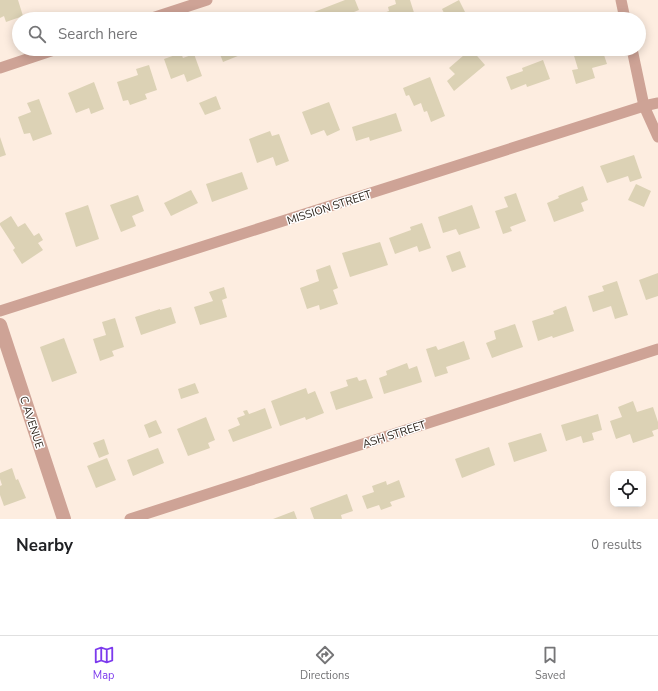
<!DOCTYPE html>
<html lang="en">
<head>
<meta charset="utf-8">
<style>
	:root { --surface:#fff; --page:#f2f2f2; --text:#202124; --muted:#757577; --line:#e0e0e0; --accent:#7c3aed }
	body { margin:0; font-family:"Nunito Sans",sans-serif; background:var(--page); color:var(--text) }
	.controls { position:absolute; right:12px; bottom:12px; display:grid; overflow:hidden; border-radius:8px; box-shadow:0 2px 10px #0003 }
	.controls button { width:36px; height:36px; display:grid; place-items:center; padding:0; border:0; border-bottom:1px solid var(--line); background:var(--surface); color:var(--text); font:20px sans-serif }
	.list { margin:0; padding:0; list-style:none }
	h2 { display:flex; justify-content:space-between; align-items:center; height:52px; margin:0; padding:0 16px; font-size:17px }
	h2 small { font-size:13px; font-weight:400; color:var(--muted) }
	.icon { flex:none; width:22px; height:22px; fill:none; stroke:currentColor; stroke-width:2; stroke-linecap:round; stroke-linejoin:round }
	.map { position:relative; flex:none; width:658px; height:519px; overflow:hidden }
	.search { position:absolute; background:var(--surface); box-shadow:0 2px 10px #0003; left:12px; right:12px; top:12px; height:44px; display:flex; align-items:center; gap:10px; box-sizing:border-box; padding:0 14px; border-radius:22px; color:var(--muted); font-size:15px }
	.sheet { height:116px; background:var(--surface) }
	nav { display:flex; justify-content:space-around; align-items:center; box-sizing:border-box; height:56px; border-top:1px solid var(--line); background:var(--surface); font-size:11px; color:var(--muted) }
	nav a { display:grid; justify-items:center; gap:2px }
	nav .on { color:var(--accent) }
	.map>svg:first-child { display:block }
	.building { fill:#dcd2b5 }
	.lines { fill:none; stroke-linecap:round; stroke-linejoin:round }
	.minor { stroke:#cea396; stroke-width:11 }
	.tertiary { stroke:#cea396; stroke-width:14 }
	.labels { text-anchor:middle; stroke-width:3; stroke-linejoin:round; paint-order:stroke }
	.street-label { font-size:11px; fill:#292018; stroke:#fff }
</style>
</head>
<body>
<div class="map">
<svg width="658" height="519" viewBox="0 0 658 519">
	<rect width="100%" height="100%" fill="#fdede0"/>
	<!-- building -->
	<g class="building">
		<polygon points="0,0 18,0 23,16 6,22 4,16 0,18"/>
		<polygon points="345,0 355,0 359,10 344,16 345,19 317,19 314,12"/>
		<polygon points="395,0 410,0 416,19 377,19 376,16 389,11 388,7 396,4"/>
		<polygon points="459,0 465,12 449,19 447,19 442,9"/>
		<polygon points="218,49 255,49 223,62"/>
		<polygon points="471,49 485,65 454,91 447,81 455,74 449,68"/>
		<polygon points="572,49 602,49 607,64 592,68 595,78 576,84 572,70 578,69"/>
		<polygon points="181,53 183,58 194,54 202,76 187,82 184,74 171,79 164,59"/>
		<polygon points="543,60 550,79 527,87 526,84 511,90 506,77 523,71 522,68"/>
		<polygon points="149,65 157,90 145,94 147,99 130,105 128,100 123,101 117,82 138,75 136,69"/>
		<polygon points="430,77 445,116 431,122 427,111 424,112 421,103 414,106 409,95 406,96 403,88"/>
		<polygon points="94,82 104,109 91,114 89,108 76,113 68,93"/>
		<polygon points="216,96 221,109 205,115 199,103"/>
		<polygon points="39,99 52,134 33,141 30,133 24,134 18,117 31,112 27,103"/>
		<polygon points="329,102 340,130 327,136 324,130 311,135 302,112"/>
		<polygon points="396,113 402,131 370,141 369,137 356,141 352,127"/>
		<polygon points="270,131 272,136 279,134 289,161 276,166 273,157 257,163 249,139"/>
		<polygon points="0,137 6,155 0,157"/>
		<polygon points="634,155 642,178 630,182 628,176 607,183 600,166"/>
		<polygon points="242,172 248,189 212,202 206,184"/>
		<polygon points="636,184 651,191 644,207 628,200"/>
		<polygon points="583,186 588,200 581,203 584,211 554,222 547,203 559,198 558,196"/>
		<polygon points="191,190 198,203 171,216 164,203"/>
		<polygon points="516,193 526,221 510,227 512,231 503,234 495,211 508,207 504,197"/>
		<polygon points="138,195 144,211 132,216 136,226 121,232 110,205"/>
		<polygon points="88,205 99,239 76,247 65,213"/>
		<polygon points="472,205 480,228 459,235 456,229 443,233 438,217"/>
		<polygon points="11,216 18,227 25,223 34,236 39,233 43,240 38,243 43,250 22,264 13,250 15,248 0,225 0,223"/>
		<polygon points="422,223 431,248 419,252 417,246 395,254 389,238 411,230 410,227"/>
		<polygon points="380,242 388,265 350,277 342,253"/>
		<polygon points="460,251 466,267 452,272 446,256"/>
		<polygon points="330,265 338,288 333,290 338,304 320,310 319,305 307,309 300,288 319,281 316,270"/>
		<polygon points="658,273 658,296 646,300 639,280"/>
		<polygon points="617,281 628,315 615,319 611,306 593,312 588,296 604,291 602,286"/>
		<polygon points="224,287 227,298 222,300 227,317 200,325 194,307 213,301 209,292"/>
		<polygon points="566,306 574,331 553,338 552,336 538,341 532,321 554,314 553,311"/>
		<polygon points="171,307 176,323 141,335 135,317 160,309 160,310"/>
		<polygon points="115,318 124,347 112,351 114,356 100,361 93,339 106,335 102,322"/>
		<polygon points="515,324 523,347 492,358 486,343 496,339 494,331"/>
		<polygon points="64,338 77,373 52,382 40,347"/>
		<polygon points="464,341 470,359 446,367 448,373 435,377 426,349 436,346 438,350"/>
		<polygon points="407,363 409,369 417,366 422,382 384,394 379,378 387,375 386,371"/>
		<polygon points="357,377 359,381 366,379 373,398 336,410 330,392 348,386 346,380"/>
		<polygon points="195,383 199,393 181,399 178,389"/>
		<polygon points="306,388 308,394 315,391 324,413 306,420 305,417 280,426 271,401"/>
		<polygon points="633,401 637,412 653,407 658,422 658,429 652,431 654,436 633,443 630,434 616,439 610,421 622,417 618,407"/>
		<polygon points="265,408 272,428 233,442 228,430 240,425 237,418 245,415 243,411 247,410 249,414"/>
		<polygon points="598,414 602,430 592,433 594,440 583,443 581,436 566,441 561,425"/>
		<polygon points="206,417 215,440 208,443 210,448 188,456 177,429"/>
		<polygon points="156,420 162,433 149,438 144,425"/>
		<polygon points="541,433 547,451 514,462 508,443"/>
		<polygon points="104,439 109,454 99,458 93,443"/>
		<polygon points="489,447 495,465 462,478 455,459"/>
		<polygon points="158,448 164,463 133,476 127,460"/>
		<polygon points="107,458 116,480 96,488 87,466"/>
		<polygon points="12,468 16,480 18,479 26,498 4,506 0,495 0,486 2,485 0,479 0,473"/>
		<polygon points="399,480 405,497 390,502 392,506 381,510 379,505 367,509 362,496 374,492 372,486 386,481 387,485"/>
		<polygon points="347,494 353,511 341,515 342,519 314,519 310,508"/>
		<polygon points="294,511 297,519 273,519"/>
	</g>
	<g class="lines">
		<!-- minor -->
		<g class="minor">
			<polyline points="621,0 625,19"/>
			<polyline points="149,19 207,0"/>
			<polyline points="632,49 644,106 658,137"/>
			<polyline points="0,68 57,49"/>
			<polyline points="0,311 644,106 658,103"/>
			<polyline points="130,519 658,349"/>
		</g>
		<!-- tertiary -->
		<polyline class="tertiary" points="0,325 64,519"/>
	</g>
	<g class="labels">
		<!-- street labels -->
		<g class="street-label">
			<text transform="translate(329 207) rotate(-18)" y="4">MISSION STREET</text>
			<text transform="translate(32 422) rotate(72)" y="4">C AVENUE</text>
			<text transform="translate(394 434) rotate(-18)" y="4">ASH STREET</text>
		</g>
	</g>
</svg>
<div class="controls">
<button><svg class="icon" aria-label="locate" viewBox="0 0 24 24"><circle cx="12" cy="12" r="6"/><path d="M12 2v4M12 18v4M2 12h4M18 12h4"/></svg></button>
</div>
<div class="search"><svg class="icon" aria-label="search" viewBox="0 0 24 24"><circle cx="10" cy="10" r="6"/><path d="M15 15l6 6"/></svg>Search here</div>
</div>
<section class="sheet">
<h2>Nearby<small>0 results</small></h2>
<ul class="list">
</ul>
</section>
<nav>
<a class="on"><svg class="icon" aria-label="map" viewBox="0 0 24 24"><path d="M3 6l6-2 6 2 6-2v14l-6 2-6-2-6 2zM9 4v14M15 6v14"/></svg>Map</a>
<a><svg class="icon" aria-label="directions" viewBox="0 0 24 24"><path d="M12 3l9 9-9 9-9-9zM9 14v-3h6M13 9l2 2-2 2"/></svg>Directions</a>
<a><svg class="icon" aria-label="saved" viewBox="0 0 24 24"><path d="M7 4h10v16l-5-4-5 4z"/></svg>Saved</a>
</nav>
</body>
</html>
